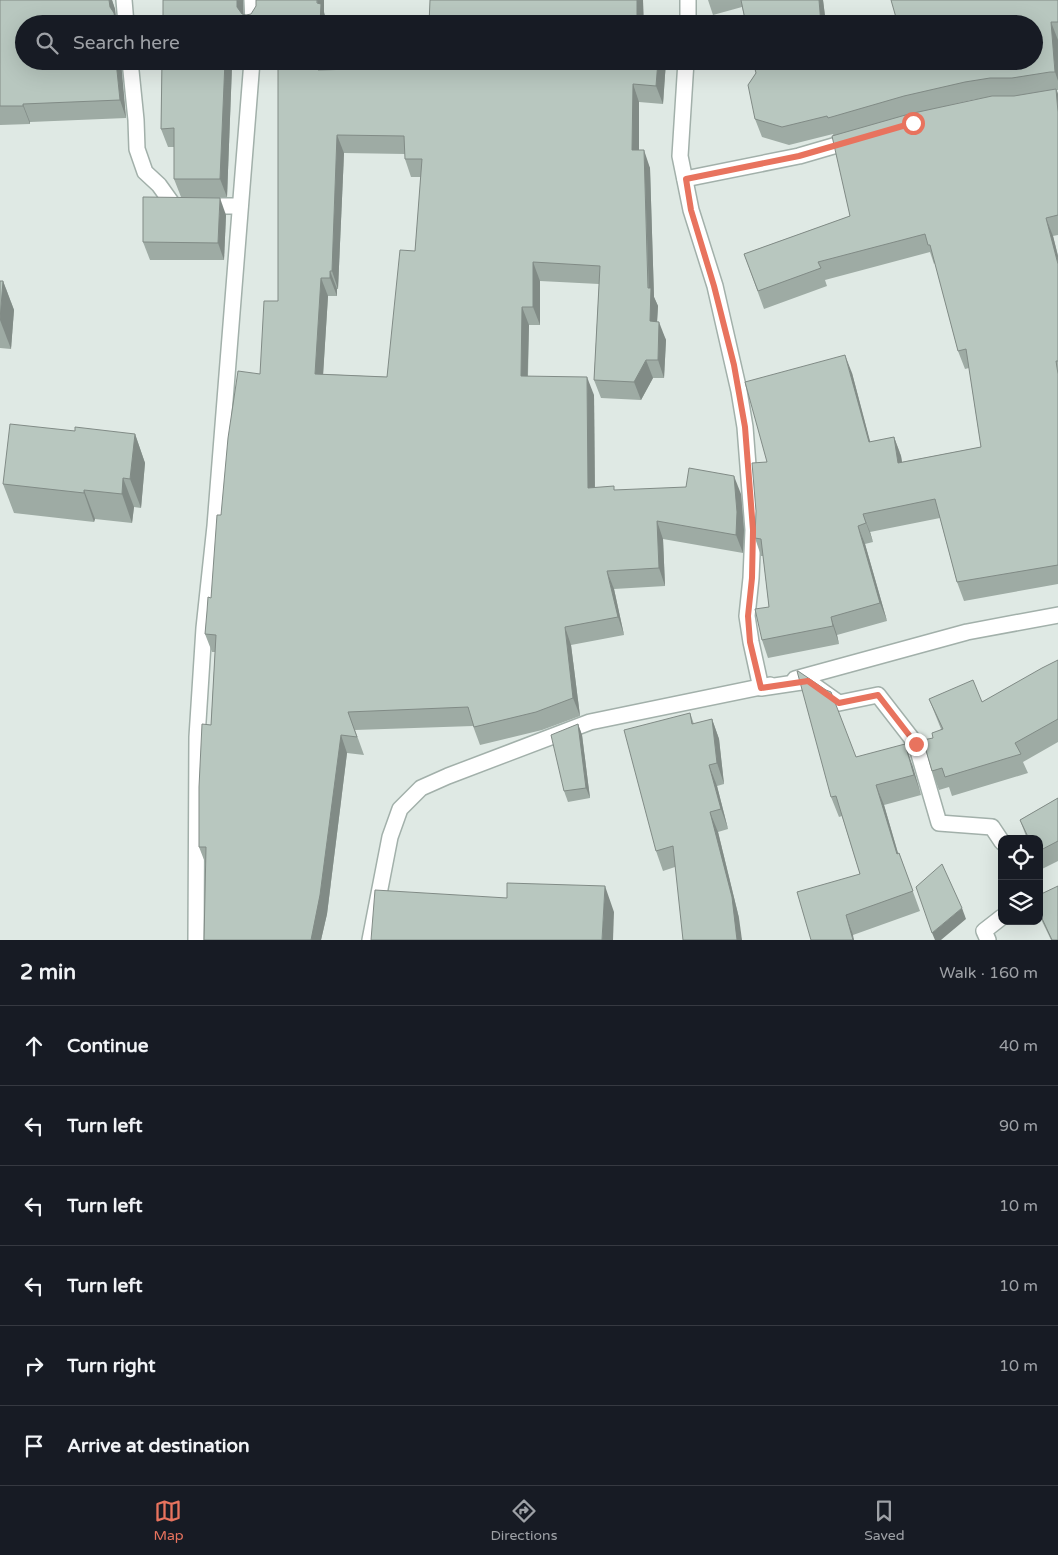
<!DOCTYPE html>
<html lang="en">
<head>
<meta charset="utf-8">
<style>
	:root { --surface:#171b24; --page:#20242c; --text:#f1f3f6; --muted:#9ea1a6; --line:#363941; --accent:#e8735e }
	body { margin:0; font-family:"Varela Round",sans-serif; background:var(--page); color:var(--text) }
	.controls { position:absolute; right:15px; bottom:15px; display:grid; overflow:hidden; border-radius:10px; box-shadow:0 5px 20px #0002 }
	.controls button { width:45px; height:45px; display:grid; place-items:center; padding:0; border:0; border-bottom:1px solid var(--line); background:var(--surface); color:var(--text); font:25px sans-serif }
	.stop { position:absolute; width:15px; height:15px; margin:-11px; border:4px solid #e8735e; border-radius:50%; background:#fff }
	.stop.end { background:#e8735e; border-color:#fff; box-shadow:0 1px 5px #0008 }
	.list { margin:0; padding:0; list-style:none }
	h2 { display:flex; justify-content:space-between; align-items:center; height:65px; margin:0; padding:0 20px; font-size:21px }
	h2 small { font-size:16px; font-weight:400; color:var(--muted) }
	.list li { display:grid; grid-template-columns:32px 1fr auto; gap:15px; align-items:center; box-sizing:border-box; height:80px; padding:0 20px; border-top:1px solid var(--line) }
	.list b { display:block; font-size:19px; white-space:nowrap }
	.list em { font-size:16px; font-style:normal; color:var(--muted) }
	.icon { flex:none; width:28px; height:28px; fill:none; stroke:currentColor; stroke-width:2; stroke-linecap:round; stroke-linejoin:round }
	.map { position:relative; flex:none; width:1058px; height:940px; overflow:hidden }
	.search { position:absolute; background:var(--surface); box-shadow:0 5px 20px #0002; left:15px; right:15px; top:15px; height:55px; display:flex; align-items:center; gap:12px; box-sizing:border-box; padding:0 18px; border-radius:28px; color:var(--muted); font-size:19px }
	.sheet { height:545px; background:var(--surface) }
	nav { display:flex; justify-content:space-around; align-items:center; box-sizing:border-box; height:70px; border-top:1px solid var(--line); background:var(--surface); font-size:14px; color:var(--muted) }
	nav a { display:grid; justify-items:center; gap:2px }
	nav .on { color:var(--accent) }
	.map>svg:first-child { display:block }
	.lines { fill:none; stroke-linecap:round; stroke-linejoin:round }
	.minor-casing { stroke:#a2b0aa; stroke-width:18 }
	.minor { stroke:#fff; stroke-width:15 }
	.wall { fill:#9eaba4; fill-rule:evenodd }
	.shaded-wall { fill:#818b86 }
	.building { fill:#b8c7bf; stroke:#818b86; fill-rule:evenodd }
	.route { stroke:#e8735e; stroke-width:6 }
</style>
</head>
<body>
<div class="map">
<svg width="1058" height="940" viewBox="0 0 1058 940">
	<rect width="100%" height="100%" fill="#dfe9e4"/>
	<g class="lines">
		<!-- minor casing -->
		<g class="minor-casing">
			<g id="minor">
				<polyline points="124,0 126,24"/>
				<polyline points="252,0 253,24"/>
				<polyline points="688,0 688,24"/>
				<polyline points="130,61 136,120 137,149 145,172 159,185 174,206 240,206"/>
				<polyline points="686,61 680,156 691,210 715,286 739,391 745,427 753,530 751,578 747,616 751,642 761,688 808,681 839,703 878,695 916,744 939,823 992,827 1002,842"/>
				<polyline points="685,179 799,156 854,140"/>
				<polyline points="795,679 967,632 1058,615"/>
				<polyline points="196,940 197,737 204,628 215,526 252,61"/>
				<polyline points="370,940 390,837 400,809 421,788 448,776 590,722 770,685"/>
				<polyline points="988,940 984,931 1002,917"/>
			</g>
		</g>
		<!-- minor -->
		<use href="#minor" class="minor"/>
	</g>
	<!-- wall -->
	<g class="wall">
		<polygon points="0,0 112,0 115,9 126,118 30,122 30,124 0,125"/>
		<polygon points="708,0 823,0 826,24 746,24 742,7 713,15"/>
		<path d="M 1058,0 L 1058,90 L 1057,90 L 1058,94 L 1058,235 L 1053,236 L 1058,256 L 1058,584 L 964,601 L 957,582 L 940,518 L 870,532 L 873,542 L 865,544 L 887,621 L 837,635 L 839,644 L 768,658 L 762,640 L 769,607 L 763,556 L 761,556 L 755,538 L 767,462 L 852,373 L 870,442 L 894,437 L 901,456 L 902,462 L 981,447 L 969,368 L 965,369 L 958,351 L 935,263 L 934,264 L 930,252 L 825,280 L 827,286 L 764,309 L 744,254 L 850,216 L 833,134 L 789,145 L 762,137 L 755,119 L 756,73 L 897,21 ZM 983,98 L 944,106 L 972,100 Z"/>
		<polygon points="162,61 243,61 242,66 232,66 227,197 181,197 174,179 174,147 168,147 161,129"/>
		<path d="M 259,61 L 326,61 L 326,70 L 666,61 L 663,104 L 639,102 L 639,150 L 650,168 L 654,297 L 658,306 L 657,322 L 666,340 L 664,378 L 653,378 L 641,400 L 601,398 L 594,380 L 599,284 L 540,281 L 540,325 L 529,325 L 528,376 L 594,395 L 595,488 L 615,490 L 741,494 L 744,530 L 743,553 L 663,539 L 665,586 L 614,589 L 624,635 L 571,645 L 580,716 L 542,730 L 480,745 L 473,726 L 355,730 L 364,755 L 347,753 L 327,914 L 321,940 L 204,940 L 206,865 L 199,847 L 211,725 L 215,652 L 212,652 L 205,634 L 211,598 L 221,515 L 260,374 L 278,301 L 278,67 L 261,66 ZM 344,153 L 405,154 L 405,159 L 411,177 L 421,177 L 415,251 L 387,377 L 323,374 L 328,296 L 337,296 L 337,289 L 338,289 Z"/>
		<polygon points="226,215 224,260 150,260 143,242"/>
		<polygon points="0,281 3,281 14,310 11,349 0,348"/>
		<polygon points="75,431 135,434 145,463 141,508 134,507 132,523 95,519 94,522 14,513 3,484"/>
		<polygon points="1058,660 1058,742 1023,762 1028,773 952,796 949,787 939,790 932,771 933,738 941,729 929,699 982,702"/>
		<polygon points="690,713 694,724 712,719 719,739 724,784 717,786 728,829 718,832 739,918 675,867 663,871 656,851"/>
		<polygon points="578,724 582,735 590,798 568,802 564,791"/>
		<polygon points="856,757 912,764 921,795 884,805 898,853 899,853 920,911 853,935 811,940 860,874 842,816 839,817 831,797"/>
		<polygon points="1058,798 1058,861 1042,869 1039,863 1039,839 1027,839 1020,820"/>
		<polygon points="1039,895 1058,940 1051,940 1039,915"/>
	</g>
	<!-- shaded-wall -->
	<g class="shaded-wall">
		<polygon points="109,0 112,0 115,9 116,18 118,24 116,24 110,7"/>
		<polygon points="237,0 243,0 244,24 237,7"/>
		<polygon points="317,0 324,0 324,12 327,22 327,24 320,24"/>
		<polygon points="637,0 643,0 644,24 637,24"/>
		<polygon points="819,0 823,0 826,24 821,24"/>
		<polygon points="1051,22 1058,40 1058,81 1055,72"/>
		<polygon points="116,61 121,61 126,118 120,100"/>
		<polygon points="225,61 231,61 232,66 227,197 220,179"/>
		<polygon points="319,61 326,61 325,88 318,70"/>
		<polygon points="658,61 666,61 663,104 656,86"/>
		<polygon points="633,84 639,102 639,168 632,150"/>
		<polygon points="1056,89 1058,94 1058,112"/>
		<polygon points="23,104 30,122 30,124 23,106"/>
		<polygon points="337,135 344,153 338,289 332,271"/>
		<polygon points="644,150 650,168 654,297 658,306 656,339 650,321"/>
		<polygon points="220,198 226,215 224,260 218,243"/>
		<polygon points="1046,218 1053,236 1058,256 1058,264"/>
		<polygon points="533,262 540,281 540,325 533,307"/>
		<polygon points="330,271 337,289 337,296 330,278"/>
		<polygon points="321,278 328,296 322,392 315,374"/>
		<polygon points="3,281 14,310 11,349 0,320"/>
		<polygon points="522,307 529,325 527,394 521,376"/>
		<polygon points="659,322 666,340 664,378 658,360"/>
		<polygon points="845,355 852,373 875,460 869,442"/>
		<polygon points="646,360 653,378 641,400 634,382"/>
		<polygon points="587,377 594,395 595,506 588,488"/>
		<polygon points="135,434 145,463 141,508 130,479"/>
		<polygon points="894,437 901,456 905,481 898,463"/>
		<polygon points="734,476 741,494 744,530 743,553 736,535"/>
		<polygon points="123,478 134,507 132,523 122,494"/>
		<polygon points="84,490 95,519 94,522 84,493"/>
		<polygon points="863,514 870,532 873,542 866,523"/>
		<polygon points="657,521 663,539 665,586 659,568"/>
		<polygon points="858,526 865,544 887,621 880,603"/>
		<polygon points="607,571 614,589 624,635 618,617"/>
		<polygon points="831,617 837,635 839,644 833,626"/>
		<polygon points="565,627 571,645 580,716 573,698"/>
		<polygon points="712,719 719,739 724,784 717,763"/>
		<polygon points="578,724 582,735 590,798 586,788"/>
		<polygon points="341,735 347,753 327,914 321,940 311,940"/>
		<polygon points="905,744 912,764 921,795 914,775"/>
		<polygon points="709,765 717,786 728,829 721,809"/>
		<polygon points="876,785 884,805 904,874 897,854"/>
		<polygon points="710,812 718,832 739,918 742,940 737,940"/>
		<polygon points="605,886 614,912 613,940 602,940"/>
		<polygon points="962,908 966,919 941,940 935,940 932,933"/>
		<polygon points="846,915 853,935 854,940 853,940"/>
	</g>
	<!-- building -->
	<g class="building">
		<polygon points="0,0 109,0 110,7 114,13 116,24 24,24 24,61 116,61 120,100 23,104 23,106 0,106"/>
		<polygon points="163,0 237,0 237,7 242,14 246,15 251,14 256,6 256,0 317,0 317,3 321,4 320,24 163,24"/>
		<polygon points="430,0 637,0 637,24 429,24"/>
		<polygon points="741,0 819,0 821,24 746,24"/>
		<polygon points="891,0 1058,0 1058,22 1051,22 1055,72 1050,72 1012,78 990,78 965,82 904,96 828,118 827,116 782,127 755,119 748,85 756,73 753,61 1034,61 1034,24 862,24 897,21"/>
		<polygon points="162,61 225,61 220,179 174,179 174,128 161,129"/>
		<path d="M 278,61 L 319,61 L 318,70 L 427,67 L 427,61 L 658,61 L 656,86 L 633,84 L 632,150 L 644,150 L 648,288 L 651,288 L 650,321 L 659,322 L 658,360 L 646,360 L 634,382 L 594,380 L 600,266 L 533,262 L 533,307 L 522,307 L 521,376 L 587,377 L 588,488 L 614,486 L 614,490 L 686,487 L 689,468 L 734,476 L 737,512 L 736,535 L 657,521 L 659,568 L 607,571 L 618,617 L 565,627 L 573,698 L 536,712 L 474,727 L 468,707 L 348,712 L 357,737 L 341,735 L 320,895 L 311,940 L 204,940 L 206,847 L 199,847 L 199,787 L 202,724 L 211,725 L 216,635 L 205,634 L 207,611 L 208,597 L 211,598 L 217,515 L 221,515 L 228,438 L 238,371 L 260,374 L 264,301 L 278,301 ZM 337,135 L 404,136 L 405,159 L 422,159 L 415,251 L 400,250 L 387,377 L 315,374 L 321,278 L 330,278 L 330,271 L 332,271 Z"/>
		<polygon points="1056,89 1058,112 1058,215 1046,218 1058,264 1058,361 1056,361 1058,374 1058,565 957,582 935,499 863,514 866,523 858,526 880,603 831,617 833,626 762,640 755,609 769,607 761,539 755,538 756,511 752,463 767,462 745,382 845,355 869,442 894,437 898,463 981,447 966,349 958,351 930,245 928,245 925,234 818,262 821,268 758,291 744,254 850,216 832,136 909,114 992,96 1014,96"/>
		<polygon points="143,197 220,198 218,243 143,242"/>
		<polygon points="0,281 3,281 0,320"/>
		<polygon points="10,424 75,431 75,427 135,434 130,479 123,478 122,494 84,490 84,493 3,484"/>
		<polygon points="1058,660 1058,719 1015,743 1021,754 945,777 942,768 932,771 923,740 933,738 932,733 943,729 929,699 973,680 982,702 1042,668"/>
		<polygon points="797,671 798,671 826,690 831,692 856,757 905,744 914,775 876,785 897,854 899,853 913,891 846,915 853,940 811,940 797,892 860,874 836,796 831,797"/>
		<polygon points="690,713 692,724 712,719 717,763 709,765 721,809 710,812 732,897 737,940 683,940 673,846 656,851 624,730"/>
		<polygon points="578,724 586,788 564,791 551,735"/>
		<polygon points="1058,798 1058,841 1039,851 1039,839 1029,839 1020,820"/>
		<polygon points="942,864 962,908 932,933 916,887"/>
		<polygon points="507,883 605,886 602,940 371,940 375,890 507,898"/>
		<polygon points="1058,886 1058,940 1052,940 1039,912 1039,895"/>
	</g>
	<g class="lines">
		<!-- route -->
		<polyline class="route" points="913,123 799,156 686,179 691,210 714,286 734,365 745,427 753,530 752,578 748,616 750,642 761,688 808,681 839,703 878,695 916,744"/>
	</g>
</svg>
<div class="controls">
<button><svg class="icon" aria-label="locate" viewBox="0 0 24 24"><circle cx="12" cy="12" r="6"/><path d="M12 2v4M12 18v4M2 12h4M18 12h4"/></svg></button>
<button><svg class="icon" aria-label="layers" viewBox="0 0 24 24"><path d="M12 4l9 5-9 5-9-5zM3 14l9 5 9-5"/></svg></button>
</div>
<div class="stop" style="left:913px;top:123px"></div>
<div class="stop end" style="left:916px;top:744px"></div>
<div class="search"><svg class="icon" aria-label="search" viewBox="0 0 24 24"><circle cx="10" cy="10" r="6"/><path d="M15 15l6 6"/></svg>Search here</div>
</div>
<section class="sheet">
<h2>2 min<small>Walk · 160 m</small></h2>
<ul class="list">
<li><svg class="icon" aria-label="ahead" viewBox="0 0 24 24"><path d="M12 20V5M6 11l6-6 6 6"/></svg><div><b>Continue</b></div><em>40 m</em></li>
<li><svg class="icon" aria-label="left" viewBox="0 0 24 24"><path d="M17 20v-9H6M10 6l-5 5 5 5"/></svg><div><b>Turn left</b></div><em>90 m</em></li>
<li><svg class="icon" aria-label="left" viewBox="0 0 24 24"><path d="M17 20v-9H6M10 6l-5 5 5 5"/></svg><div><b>Turn left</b></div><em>10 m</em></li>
<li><svg class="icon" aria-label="left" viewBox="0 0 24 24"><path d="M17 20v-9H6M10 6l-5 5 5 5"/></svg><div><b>Turn left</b></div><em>10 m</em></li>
<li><svg class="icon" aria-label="right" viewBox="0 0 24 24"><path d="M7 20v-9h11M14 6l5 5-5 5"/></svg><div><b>Turn right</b></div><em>10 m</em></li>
<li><svg class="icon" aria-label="arrive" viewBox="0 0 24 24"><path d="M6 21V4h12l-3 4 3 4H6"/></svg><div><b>Arrive at destination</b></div></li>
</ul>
</section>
<nav>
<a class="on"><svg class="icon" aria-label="map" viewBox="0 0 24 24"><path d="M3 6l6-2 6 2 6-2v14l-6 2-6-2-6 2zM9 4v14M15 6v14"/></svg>Map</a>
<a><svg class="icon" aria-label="directions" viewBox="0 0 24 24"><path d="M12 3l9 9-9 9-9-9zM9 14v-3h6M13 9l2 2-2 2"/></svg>Directions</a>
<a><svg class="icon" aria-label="saved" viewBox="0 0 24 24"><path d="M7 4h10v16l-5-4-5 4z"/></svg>Saved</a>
</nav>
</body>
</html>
